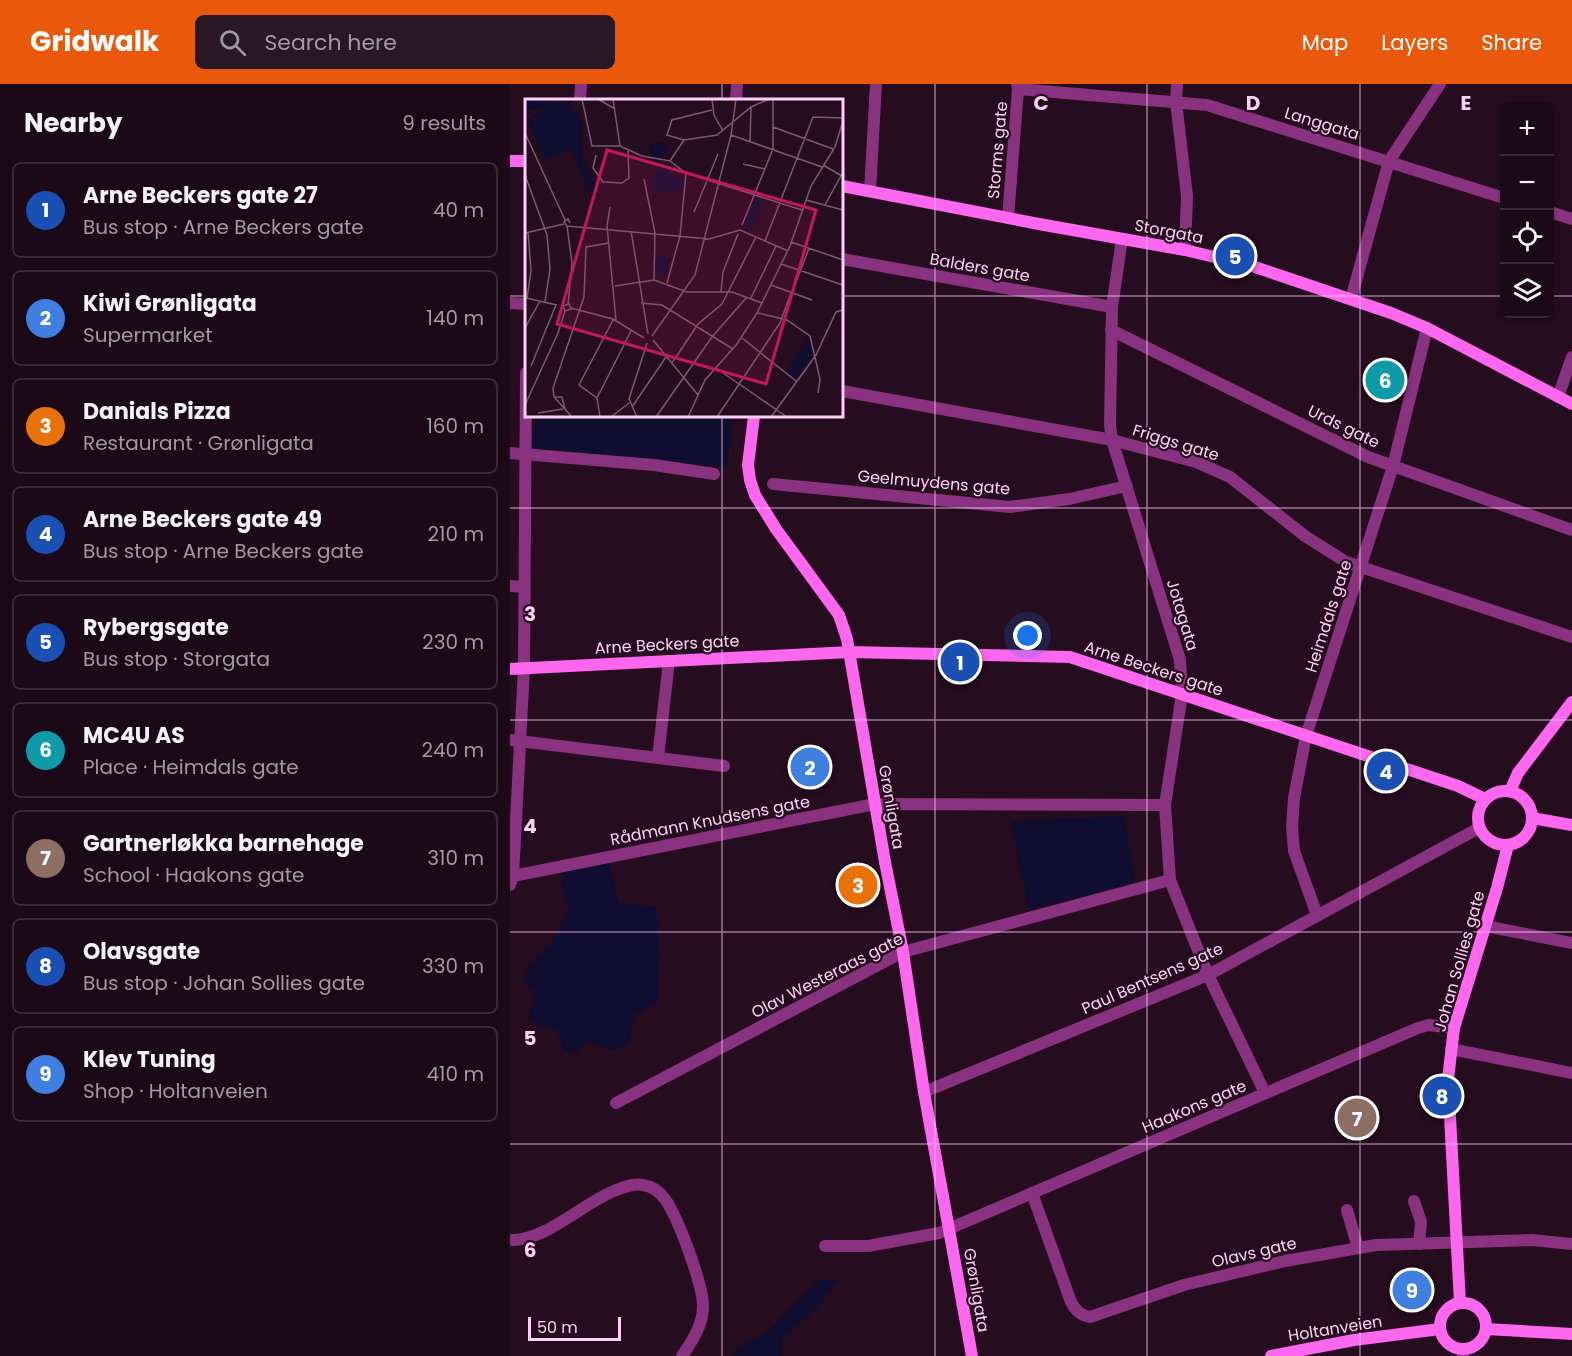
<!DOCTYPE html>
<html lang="en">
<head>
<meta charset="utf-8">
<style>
	:root { --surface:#1c0917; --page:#291724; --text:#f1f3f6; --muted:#a09aa1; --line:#3a2a36; --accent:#ea580c }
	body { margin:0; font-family:Poppins,sans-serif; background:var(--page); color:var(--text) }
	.controls { position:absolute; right:18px; top:18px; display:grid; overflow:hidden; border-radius:9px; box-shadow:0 2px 4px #0004 }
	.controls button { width:54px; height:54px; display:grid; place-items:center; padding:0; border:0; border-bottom:2px solid var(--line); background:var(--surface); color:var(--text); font:30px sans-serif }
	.scale { position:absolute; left:18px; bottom:15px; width:93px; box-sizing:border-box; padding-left:6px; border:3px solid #ffd0f6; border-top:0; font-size:16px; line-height:21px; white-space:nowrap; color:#ffd0f6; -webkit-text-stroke:4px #250c1f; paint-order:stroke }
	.you { position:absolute; left:518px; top:552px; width:21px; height:21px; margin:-15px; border:4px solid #fff; border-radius:50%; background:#1a73e8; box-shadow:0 0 0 9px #1a73e833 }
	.badge { display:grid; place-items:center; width:39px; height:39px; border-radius:50%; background:var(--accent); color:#fff; font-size:20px; font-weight:700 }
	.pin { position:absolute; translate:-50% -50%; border:3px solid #fff; box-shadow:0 2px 6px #0006 }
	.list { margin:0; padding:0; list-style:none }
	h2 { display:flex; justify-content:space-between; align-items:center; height:78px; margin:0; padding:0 24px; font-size:26px }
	h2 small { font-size:20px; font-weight:400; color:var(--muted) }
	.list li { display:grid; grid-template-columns:39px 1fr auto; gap:18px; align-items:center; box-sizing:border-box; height:96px; margin:0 12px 12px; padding:0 12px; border:2px solid var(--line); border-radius:9px }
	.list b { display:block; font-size:22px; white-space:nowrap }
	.list p { margin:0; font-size:20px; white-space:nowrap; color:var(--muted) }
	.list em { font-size:20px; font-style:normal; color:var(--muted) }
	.icon { flex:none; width:33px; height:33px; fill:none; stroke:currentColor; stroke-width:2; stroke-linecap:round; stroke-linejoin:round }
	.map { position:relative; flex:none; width:1062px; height:1272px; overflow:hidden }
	header { display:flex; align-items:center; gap:36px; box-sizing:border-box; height:84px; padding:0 30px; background:var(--accent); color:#fff }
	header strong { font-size:28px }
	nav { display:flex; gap:33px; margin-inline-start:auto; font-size:21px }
	.search { width:420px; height:54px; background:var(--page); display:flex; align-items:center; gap:15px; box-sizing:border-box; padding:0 21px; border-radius:9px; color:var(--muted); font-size:22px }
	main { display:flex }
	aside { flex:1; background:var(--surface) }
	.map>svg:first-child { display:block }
	.green { fill:#100e30 }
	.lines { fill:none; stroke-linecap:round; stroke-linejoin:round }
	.minor { stroke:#89327f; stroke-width:12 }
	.secondary { stroke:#ff67ef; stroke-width:12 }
	.grid { fill:none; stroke:#ffd0f6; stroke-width:1.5; stroke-opacity:0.55 }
	.labels { text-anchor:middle; stroke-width:4.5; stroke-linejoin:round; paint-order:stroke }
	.street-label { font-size:16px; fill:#ffd0f6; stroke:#250c1f }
	.inset-road { fill:none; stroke:#7c5a75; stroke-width:1.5 }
	.view { fill:#c2185b; fill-opacity:0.15; stroke:#c2185b; stroke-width:3 }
	.inset-edge { fill:none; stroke:#ffd0f6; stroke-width:3 }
	.grid-label { font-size:20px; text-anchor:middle; font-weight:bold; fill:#ffd0f6; stroke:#250c1f; stroke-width:4.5; stroke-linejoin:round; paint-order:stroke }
</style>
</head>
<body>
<header>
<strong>Gridwalk</strong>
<div class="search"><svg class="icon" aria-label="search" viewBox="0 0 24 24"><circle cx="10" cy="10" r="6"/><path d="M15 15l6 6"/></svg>Search here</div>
<nav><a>Map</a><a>Layers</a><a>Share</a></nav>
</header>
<main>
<aside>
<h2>Nearby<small>9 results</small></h2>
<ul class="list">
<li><span class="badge" style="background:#1a4fb4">1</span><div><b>Arne Beckers gate 27</b><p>Bus stop · Arne Beckers gate</p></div><em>40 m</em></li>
<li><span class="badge" style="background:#3f7fe0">2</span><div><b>Kiwi Grønligata</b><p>Supermarket</p></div><em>140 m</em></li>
<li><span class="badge" style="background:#e8710a">3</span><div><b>Danials Pizza</b><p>Restaurant · Grønligata</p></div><em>160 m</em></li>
<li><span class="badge" style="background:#1a4fb4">4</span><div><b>Arne Beckers gate 49</b><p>Bus stop · Arne Beckers gate</p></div><em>210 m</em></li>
<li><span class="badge" style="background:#1a4fb4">5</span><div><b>Rybergsgate</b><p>Bus stop · Storgata</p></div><em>230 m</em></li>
<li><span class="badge" style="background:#0f9aa8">6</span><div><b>MC4U AS</b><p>Place · Heimdals gate</p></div><em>240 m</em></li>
<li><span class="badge" style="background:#8d6e63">7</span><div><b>Gartnerløkka barnehage</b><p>School · Haakons gate</p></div><em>310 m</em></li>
<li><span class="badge" style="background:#1a4fb4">8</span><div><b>Olavsgate</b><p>Bus stop · Johan Sollies gate</p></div><em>330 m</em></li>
<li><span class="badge" style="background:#3f7fe0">9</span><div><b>Klev Tuning</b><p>Shop · Holtanveien</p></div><em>410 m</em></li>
</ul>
</aside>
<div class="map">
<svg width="1062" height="1272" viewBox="0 0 1062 1272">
	<rect width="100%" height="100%" fill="#250c1f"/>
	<!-- green -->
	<g class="green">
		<polygon points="26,332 222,332 217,383 22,364"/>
		<polygon points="614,732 625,799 519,826 501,737"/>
		<path d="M 99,777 L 108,818 L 146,823 L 149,854 L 148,918 L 124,931 C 121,949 121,970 98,965 C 90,963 86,961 80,957 C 73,959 70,966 63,970 L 54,967 C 52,961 51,953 47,948 C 37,936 29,949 19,931 L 24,918 L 24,906 L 16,901 L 14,895 L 18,883 L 39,861 L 59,829 L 51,787 Z"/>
		<polygon points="311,1195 327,1196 308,1222 272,1256 271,1272 223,1272 234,1259 256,1249"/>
	</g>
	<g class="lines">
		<!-- minor -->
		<g class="minor">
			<polyline points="667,0 666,18 677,112 675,166"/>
			<polyline points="508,5 697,21 994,114"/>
			<polyline points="70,16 71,0"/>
			<polyline points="226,16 227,0"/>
			<polyline points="360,107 366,0"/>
			<polyline points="1040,128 1062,135"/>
			<polyline points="498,134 508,5 507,0"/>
			<polyline points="612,155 602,223 600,341 602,356 670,576 672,610 655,721 660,796 698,891 755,1009"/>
			<polyline points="332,175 602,223"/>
			<polyline points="841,215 879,77 930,0"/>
			<polyline points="0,219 16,220"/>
			<polyline points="601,246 858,373 1062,446"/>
			<polyline points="332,307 602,356 686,378 720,393 795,452 836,478 1062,553"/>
			<polyline points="1048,313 1062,273"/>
			<polyline points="0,369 144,381 204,390"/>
			<polyline points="263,400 500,423 559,415 617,402"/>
			<polyline points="0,502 14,503"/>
			<polyline points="0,656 214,682"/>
			<polyline points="148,674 159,577"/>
			<polyline points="3,792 365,720 655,721"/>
			<polyline points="0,801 3,792 14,584 16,289"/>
			<polyline points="807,831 784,767 782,742 784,714 796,652 883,382 917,244"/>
			<polyline points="975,842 1062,859"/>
			<polyline points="941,965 1062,989"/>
			<polyline points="414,1008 698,891 969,744"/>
			<polyline points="106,1019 393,868 660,796"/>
			<path d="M 522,1109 L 561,1218 C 566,1227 570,1231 580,1233 L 674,1201 L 775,1177 L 866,1161 L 1022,1156 L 1062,1160"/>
			<polyline points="904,1117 911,1138 909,1160"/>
			<polyline points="837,1126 848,1164"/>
			<path d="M 0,1156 C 34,1158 73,1119 106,1106 C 115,1103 123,1099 133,1101 C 142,1102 149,1107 155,1115 C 168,1133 193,1201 193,1222 C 193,1242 182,1257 172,1272"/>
			<polyline points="315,1162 358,1162 429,1149 908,944 919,941 944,944"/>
			<polyline points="952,1266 953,1272"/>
		</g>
		<!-- secondary -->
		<g class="secondary">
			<polyline points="0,77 16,77"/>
			<polyline points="332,102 529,140 675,166 742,182 881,229 917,244 1062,320"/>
			<polyline points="244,332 238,381 240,396 245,411 266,445 329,531 337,555 375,778 393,868 414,1008 462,1272"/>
			<polyline points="0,585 340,568 560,573 948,702 975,715"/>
			<polyline points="1000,707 1008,689 1062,618"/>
			<circle cx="995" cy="734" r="27"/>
			<polyline points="1022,734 1062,741"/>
			<circle cx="953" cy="1242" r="23"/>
			<polyline points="950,1219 938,995 944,944 987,804 998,761"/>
			<polyline points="976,1245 1062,1250"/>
			<polyline points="761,1272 844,1256 930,1245"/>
		</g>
	</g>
	<!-- grid -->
	<path class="grid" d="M 212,0 L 212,16M 425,0 L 425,1272M 637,0 L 637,1272M 850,0 L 850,1272M 0,212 L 16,212M 332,212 L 994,212M 1040,212 L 1062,212M 212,332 L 212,1272M 0,424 L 1062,424M 0,636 L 1062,636M 0,848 L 1062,848M 0,1060 L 1062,1060"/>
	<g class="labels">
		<!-- street labels -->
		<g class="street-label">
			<text transform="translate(812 39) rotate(17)" y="6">Langgata</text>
			<text transform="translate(487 66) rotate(-85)" y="6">Storms gate</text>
			<text transform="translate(659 147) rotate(11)" y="6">Storgata</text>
			<text transform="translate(470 183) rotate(10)" y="6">Balders gate</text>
			<text transform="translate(834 342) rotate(26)" y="6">Urds gate</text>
			<text transform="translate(666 358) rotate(17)" y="6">Friggs gate</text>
			<text transform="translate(424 398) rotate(5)" y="6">Geelmuydens gate</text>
			<text transform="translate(673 531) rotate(73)" y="6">Jotagata</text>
			<text transform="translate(818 532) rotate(-72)" y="6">Heimdals gate</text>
			<text transform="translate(157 560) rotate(-3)" y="6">Arne Beckers gate</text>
			<text transform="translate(644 584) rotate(18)" y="6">Arne Beckers gate</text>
			<text transform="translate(382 723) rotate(80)" y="6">Grønligata</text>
			<text transform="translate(200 736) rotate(-11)" y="6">Rådmann Knudsens gate</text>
			<text transform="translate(949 877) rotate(-74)" y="6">Johan Sollies gate</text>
			<text transform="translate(317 891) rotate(-27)" y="6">Olav Westeraas gate</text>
			<text transform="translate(642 894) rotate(-24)" y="6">Paul Bentsens gate</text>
			<text transform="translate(684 1022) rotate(-23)" y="6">Haakons gate</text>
			<text transform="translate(744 1168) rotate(-13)" y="6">Olavs gate</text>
			<text transform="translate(467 1206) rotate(80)" y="6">Grønligata</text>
			<text transform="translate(825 1244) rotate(-9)" y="6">Holtanveien</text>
		</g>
	</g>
	<!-- overview -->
	<g transform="translate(15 15)">
		<rect width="318" height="318" fill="#250c1f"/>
		<path d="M 0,0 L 47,3 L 45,14 L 53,16 L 57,27 L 57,58 L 79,108 L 72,96 L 65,94 L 46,50 L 19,61 L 3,19 L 14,22 L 8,17 L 20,9 L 0,11 ZM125 51a8 8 0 1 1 16 0a8 8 0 1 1-16 0ZM 137,70 L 159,82 L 159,90 L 152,90 L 149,96 L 133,92 L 127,83 L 130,74 ZM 230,97 L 239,100 L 227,132 L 218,128 ZM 131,157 L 146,158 L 142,177 L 130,176 ZM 284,238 L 289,254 L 271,280 L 261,274 Z" fill="#100e30"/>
		<path class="inset-road" d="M 57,0 L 67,47 L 95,47 L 117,57 L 145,62 L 159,41 L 192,36 L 226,8 L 244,0M 73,0 L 90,10M 88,0 L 95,47M 187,0 L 189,16 L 198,32M 248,28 L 308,50M 0,34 L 40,121M 206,36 L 297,68M 159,41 L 142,36 L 147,21 L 187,11M 225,42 L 226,9M 71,56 L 68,69 L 78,83 L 97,84 L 104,79 L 103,52M 145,62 L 161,74 L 277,111M 218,65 L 240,70M 298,66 L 317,77M 0,76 L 22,136 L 25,170 L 20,203M 119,80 L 130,134 L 129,181M 281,101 L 318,111M 300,106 L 318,73M 85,108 L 82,127 L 91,221M 169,113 L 193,55M 45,124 L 43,120 L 39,123 L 42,127 L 184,140 L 215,131 L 263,152M 217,126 L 248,50 L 248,0M 42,127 L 47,164 L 43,205M 106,132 L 123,235M 0,134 L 39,125M 240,142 L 288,18 L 318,19M 266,143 L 318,161M 256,165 L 318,186M 142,184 L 155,137 L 161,74M 246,186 L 287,201M 90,187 L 129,181 L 162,193 L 207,193 L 237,204M 196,193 L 198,173 L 213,135M 267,194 L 284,149M 1,199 L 32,206M 226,199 L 251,147M 2,200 L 6,171 L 3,133M 116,204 L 137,206 L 208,250M 46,209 L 88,220 L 119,239M 233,214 L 262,221 L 285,237 L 295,280 L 293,294M 0,229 L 15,202M 127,237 L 170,176 L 206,36 L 211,0M 217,239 L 271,282M 128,241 L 173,296M 147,264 L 173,225 L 197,205 L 231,138M 6,267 L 31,206M 191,269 L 262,318M 29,298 L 28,289 L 59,198 L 61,148 L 84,144M 29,298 L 47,318M 30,298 L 37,298 L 40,310M 72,299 L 106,232M 0,306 L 33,234 L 40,212 L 38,207 L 44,205 L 46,210 L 40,212M 107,308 L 141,258M 13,314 L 38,310M 75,318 L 72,299 L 54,286 L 88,221M 86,318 L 104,304M 112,318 L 104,300 L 122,244M 131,318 L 187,238 L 222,198M 163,318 L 180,281 L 212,245 L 232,214 L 265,147 L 286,87 L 310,48 L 318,22M 192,318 L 255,224 L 266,194M 246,318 L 291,256 L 311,213 L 318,211"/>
		<path class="view" d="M 82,51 L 291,111 L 241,285 L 32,225 Z"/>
		<rect width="318" height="318" class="inset-edge"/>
	</g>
	<g class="grid-label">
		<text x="531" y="26">C</text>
		<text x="743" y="26">D</text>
		<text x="956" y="26">E</text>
		<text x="20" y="537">3</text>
		<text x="20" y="749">4</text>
		<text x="20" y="961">5</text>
		<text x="20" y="1173">6</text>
	</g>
</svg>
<div class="controls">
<button>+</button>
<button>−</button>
<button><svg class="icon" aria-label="locate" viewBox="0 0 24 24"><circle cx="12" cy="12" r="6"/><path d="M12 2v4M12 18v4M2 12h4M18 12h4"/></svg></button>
<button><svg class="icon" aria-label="layers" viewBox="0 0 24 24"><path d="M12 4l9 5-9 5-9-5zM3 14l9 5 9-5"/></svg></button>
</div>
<div class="scale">50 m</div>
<div class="you"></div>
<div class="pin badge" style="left:450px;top:578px;background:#1a4fb4">1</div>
<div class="pin badge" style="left:300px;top:683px;background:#3f7fe0">2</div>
<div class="pin badge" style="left:348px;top:801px;background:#e8710a">3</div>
<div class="pin badge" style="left:876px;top:687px;background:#1a4fb4">4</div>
<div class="pin badge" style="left:725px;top:172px;background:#1a4fb4">5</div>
<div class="pin badge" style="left:875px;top:296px;background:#0f9aa8">6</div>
<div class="pin badge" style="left:847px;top:1034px;background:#8d6e63">7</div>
<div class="pin badge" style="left:932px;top:1012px;background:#1a4fb4">8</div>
<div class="pin badge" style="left:902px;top:1206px;background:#3f7fe0">9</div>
</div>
</main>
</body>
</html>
